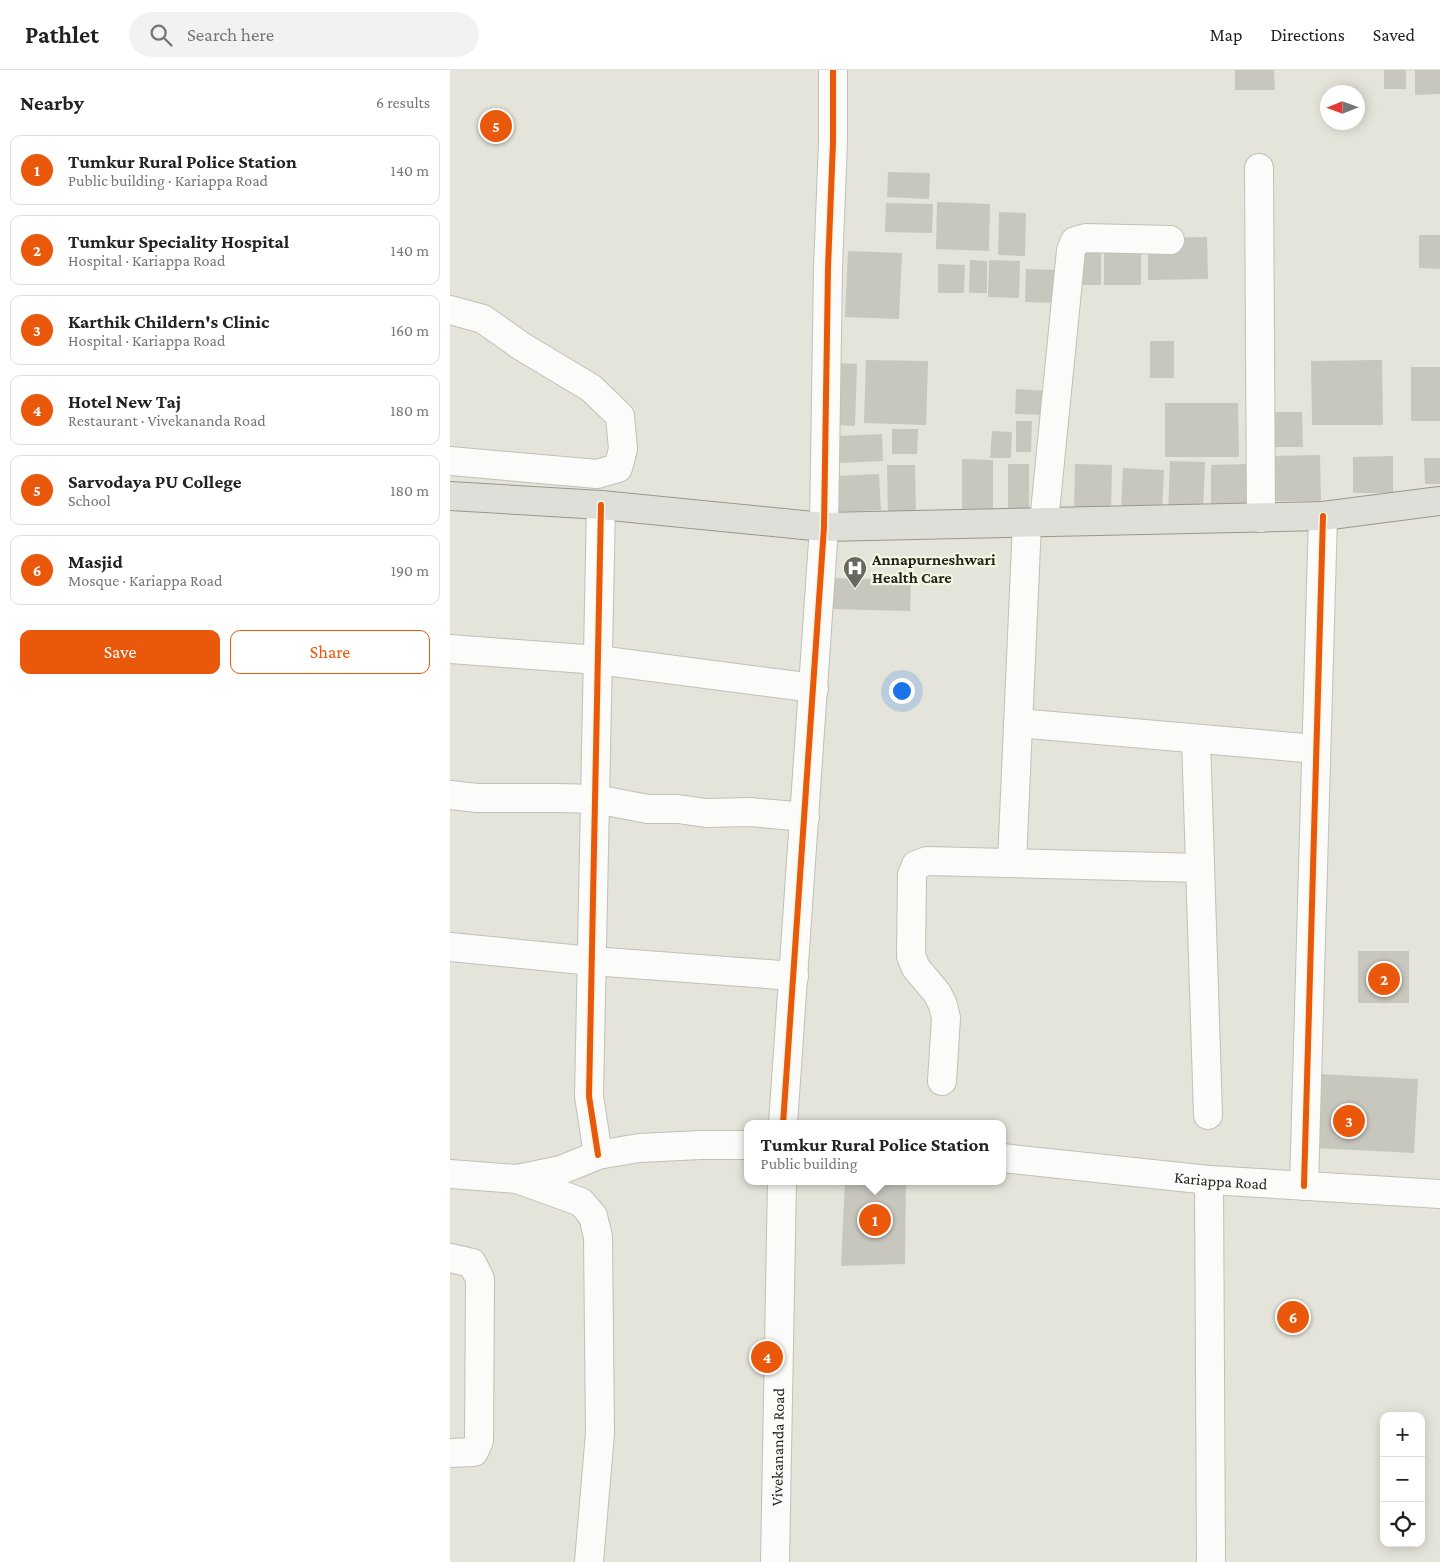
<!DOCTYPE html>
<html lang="en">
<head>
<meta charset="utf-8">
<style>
	:root { --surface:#fff; --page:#f2f2f2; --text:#222; --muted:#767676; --line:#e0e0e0; --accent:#ea580c }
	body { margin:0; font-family:"Crimson Pro",serif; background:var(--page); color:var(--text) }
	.controls { position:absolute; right:15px; bottom:15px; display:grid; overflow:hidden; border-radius:10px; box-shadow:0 2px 12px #0003 }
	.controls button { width:45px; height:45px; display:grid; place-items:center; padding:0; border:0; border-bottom:1px solid var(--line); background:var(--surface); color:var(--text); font:25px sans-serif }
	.compass { position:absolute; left:870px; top:15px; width:45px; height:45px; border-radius:50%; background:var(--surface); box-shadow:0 2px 12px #0003; rotate:269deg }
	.you { position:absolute; left:451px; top:620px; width:18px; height:18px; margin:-12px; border:4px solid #fff; border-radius:50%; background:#1a73e8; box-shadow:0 0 0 8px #1a73e833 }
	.badge { display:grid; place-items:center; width:32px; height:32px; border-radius:50%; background:var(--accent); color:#fff; font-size:16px; font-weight:700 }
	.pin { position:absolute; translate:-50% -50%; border:2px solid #fff; box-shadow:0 1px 5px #0006 }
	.popup { position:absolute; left:294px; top:1050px; width:262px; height:65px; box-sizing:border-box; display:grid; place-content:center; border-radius:10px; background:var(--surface); filter:drop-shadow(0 1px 4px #0005); font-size:16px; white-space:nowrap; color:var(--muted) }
	.popup b { font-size:19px; color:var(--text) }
	.popup::after { content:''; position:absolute; left:50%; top:100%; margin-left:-10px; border:10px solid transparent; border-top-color:var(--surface) }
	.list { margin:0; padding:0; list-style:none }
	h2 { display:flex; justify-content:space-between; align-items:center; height:65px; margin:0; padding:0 20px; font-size:21px }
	h2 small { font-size:16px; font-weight:400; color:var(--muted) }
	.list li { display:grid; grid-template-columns:32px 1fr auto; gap:15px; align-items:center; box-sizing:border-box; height:70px; margin:0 10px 10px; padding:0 10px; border:1px solid var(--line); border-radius:10px }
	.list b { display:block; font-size:19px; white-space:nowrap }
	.list p { margin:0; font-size:16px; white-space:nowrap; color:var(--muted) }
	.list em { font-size:16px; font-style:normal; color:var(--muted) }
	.actions { display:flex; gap:10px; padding:15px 20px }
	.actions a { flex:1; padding:11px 0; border:1px solid var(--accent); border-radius:10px; text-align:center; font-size:18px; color:var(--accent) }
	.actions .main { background:var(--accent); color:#fff }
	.icon { flex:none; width:28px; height:28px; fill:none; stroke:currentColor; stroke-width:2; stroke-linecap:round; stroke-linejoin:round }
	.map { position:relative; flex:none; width:990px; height:1492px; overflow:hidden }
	header { display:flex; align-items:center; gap:30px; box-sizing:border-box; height:70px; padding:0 25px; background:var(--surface); border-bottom:1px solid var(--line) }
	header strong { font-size:24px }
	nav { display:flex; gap:28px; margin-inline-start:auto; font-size:18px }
	.search { width:350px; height:45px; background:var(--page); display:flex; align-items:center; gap:12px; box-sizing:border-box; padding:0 18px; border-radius:28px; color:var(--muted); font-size:19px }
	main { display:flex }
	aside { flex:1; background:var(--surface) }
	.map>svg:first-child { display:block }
	.building { fill:#c7c7be }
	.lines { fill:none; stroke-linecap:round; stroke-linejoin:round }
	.minor-casing { stroke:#c0c0b7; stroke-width:30 }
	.major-casing { stroke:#98988a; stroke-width:30 }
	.minor { stroke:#fbfbf9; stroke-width:28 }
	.major { stroke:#dfdfd9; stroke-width:28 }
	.cycleway-casing { stroke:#f6f6e2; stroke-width:9 }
	.cycleway { stroke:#e8590c; stroke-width:6 }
	.labels { text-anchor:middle; stroke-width:4.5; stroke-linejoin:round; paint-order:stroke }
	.poi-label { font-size:16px; font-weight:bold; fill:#26261f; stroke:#f6f6e2; text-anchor:start }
	.street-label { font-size:16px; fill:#26261f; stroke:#f6f6e2 }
</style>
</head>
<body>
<header>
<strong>Pathlet</strong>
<div class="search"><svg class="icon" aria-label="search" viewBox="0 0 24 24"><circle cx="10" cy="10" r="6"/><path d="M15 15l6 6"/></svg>Search here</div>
<nav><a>Map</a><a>Directions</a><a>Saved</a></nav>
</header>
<main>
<aside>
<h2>Nearby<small>6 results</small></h2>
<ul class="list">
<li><span class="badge">1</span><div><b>Tumkur Rural Police Station</b><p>Public building · Kariappa Road</p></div><em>140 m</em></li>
<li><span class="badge">2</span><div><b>Tumkur Speciality Hospital</b><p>Hospital · Kariappa Road</p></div><em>140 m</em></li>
<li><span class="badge">3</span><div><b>Karthik Childern's Clinic</b><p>Hospital · Kariappa Road</p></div><em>160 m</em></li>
<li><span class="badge">4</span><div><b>Hotel New Taj</b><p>Restaurant · Vivekananda Road</p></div><em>180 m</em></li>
<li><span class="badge">5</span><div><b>Sarvodaya PU College</b><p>School</p></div><em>180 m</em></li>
<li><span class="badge">6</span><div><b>Masjid</b><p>Mosque · Kariappa Road</p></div><em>190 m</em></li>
</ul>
<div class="actions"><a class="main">Save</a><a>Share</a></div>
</aside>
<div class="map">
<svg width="990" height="1492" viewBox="0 0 990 1492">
	<rect width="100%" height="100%" fill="#e4e4da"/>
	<!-- building -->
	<g class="building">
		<polygon points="785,0 824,0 825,20 785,20"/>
		<rect x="934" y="0" width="22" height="19"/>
		<polygon points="965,0 990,0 990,24 965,25"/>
		<polygon points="438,102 480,103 479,129 437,127"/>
		<polygon points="487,132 540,134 539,181 486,179"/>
		<polygon points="436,133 483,134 482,163 435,162"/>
		<polygon points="549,142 576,143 575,186 548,185"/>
		<rect x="625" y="165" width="26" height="50"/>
		<polygon points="691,165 691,215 654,215 654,166"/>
		<polygon points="969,165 990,165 990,199 969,198"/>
		<polygon points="757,167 758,209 698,210 698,168"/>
		<polygon points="398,181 452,183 449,249 395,247"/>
		<polygon points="520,190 537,191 537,223 519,223"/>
		<polygon points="539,190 570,191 569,228 538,227"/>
		<polygon points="488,194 515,195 514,223 488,223"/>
		<polygon points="576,199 611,200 610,233 575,232"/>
		<rect x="700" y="271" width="24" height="37"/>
		<polygon points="416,290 478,291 476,355 414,353"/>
		<polygon points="932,290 933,355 862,355 861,291"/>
		<polygon points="388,293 407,294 405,356 386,355"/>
		<rect x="961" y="297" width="29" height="54"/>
		<polygon points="566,319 598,321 597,345 565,344"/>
		<polygon points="715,333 788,333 789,387 715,387"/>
		<polygon points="814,342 852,342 853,377 814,377"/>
		<polygon points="566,351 582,351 581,382 566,382"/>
		<polygon points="442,359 468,359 467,384 442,384"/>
		<polygon points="542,361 562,362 561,388 540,388"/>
		<polygon points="432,364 433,391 390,393 389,366"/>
		<polygon points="870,385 871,431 820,431 820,386"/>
		<polygon points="943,386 943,423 903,423 903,387"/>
		<polygon points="974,388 990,388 990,414 975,414"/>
		<polygon points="512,389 543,390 543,442 512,442"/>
		<polygon points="720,391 755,392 753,444 718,443"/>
		<rect x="558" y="394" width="21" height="46"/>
		<polygon points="625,394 662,395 661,443 624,442"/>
		<polygon points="796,394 796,445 761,446 761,395"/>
		<polygon points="437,395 465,395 466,448 438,448"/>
		<polygon points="673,398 714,400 712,443 671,442"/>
		<polygon points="429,404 431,440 387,442 385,406"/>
		<polygon points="379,508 461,510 460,541 378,539"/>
		<rect x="908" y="881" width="51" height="52"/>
		<polygon points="868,1004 968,1009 964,1083 864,1078"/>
		<polygon points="395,1111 456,1111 455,1194 391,1196"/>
	</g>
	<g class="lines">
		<!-- minor casing -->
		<g class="minor-casing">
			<g id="minor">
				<polyline points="809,98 811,448"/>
				<polyline points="0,240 33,249 71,276 141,318 170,346 173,379 168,398 147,404 0,391"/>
				<polyline points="594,452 621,180 625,171 636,168 720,170"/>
				<polyline points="0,579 148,590 364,618"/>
				<polyline points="568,653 866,679"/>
				<polyline points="746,669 758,1045"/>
				<polyline points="0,725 27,728 109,728 145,729 198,739 228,739 256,743 300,742 355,747"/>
				<polyline points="562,792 577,453"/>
				<polyline points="0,877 142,891 344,906"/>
				<polyline points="492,1011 496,948 493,935 487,923 466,898 461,886 462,805 466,795 477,791 750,798"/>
				<polyline points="333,1054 374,457 378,198 383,72 383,0"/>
				<polyline points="148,1085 139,1026 151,435"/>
				<path id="s1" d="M 552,1088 L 759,1110 L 990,1124"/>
				<polyline points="0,1104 67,1109 111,1100 148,1085 189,1078 251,1075 298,1075"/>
				<polyline points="67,1109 131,1132 143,1146 148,1167 150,1363 139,1492"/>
				<polyline points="759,1110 761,1492"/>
				<polyline points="854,1116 873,446"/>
				<polyline points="0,1188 22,1193 30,1209 29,1371 24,1382 0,1383"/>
				<path id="s2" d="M 325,1492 L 332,1111"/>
			</g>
		</g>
		<!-- major casing -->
		<g class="major-casing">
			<polyline id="major" points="0,426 151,435 374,457 873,446 990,431"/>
		</g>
		<!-- minor -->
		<use href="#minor" class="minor"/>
		<!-- major -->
		<use href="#major" class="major"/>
		<!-- cycleway casing -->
		<g class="cycleway-casing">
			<g id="cycleway">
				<polyline points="333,1054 374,457 378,198 383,72 383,0"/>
				<polyline points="148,1085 139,1026 151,435"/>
				<polyline points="854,1116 873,446"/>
			</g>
		</g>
		<!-- cycleway -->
		<use href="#cycleway" class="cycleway"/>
	</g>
	<!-- icons -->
	<defs>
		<g id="hospital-pin" transform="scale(1.25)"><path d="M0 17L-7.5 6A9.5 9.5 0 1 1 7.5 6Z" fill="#686860" stroke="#f6f6e2"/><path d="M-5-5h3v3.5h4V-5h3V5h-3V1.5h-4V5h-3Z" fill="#fff"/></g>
	</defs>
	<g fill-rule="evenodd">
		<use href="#hospital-pin" x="405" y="498"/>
	</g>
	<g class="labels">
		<!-- poi labels -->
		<g class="poi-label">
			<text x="422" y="495">Annapurneshwari<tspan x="422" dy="18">Health Care</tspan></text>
		</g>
		<!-- street labels -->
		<g class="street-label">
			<text dy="6" stroke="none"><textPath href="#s1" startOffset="220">Kariappa Road</textPath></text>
			<text dy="6" stroke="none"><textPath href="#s2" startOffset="115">Vivekananda Road</textPath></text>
		</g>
	</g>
</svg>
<div class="controls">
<button>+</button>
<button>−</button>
<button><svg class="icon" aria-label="locate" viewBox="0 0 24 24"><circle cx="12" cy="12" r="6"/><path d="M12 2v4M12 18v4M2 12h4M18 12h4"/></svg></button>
</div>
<svg class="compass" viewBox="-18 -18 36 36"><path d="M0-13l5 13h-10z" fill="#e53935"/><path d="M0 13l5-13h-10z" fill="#767676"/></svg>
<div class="you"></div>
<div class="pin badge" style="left:425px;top:1150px">1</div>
<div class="popup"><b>Tumkur Rural Police Station</b>Public building</div>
<div class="pin badge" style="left:934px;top:909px">2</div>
<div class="pin badge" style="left:899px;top:1051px">3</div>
<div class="pin badge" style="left:317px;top:1287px">4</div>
<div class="pin badge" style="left:46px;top:56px">5</div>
<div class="pin badge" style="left:843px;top:1247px">6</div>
</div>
</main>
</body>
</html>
